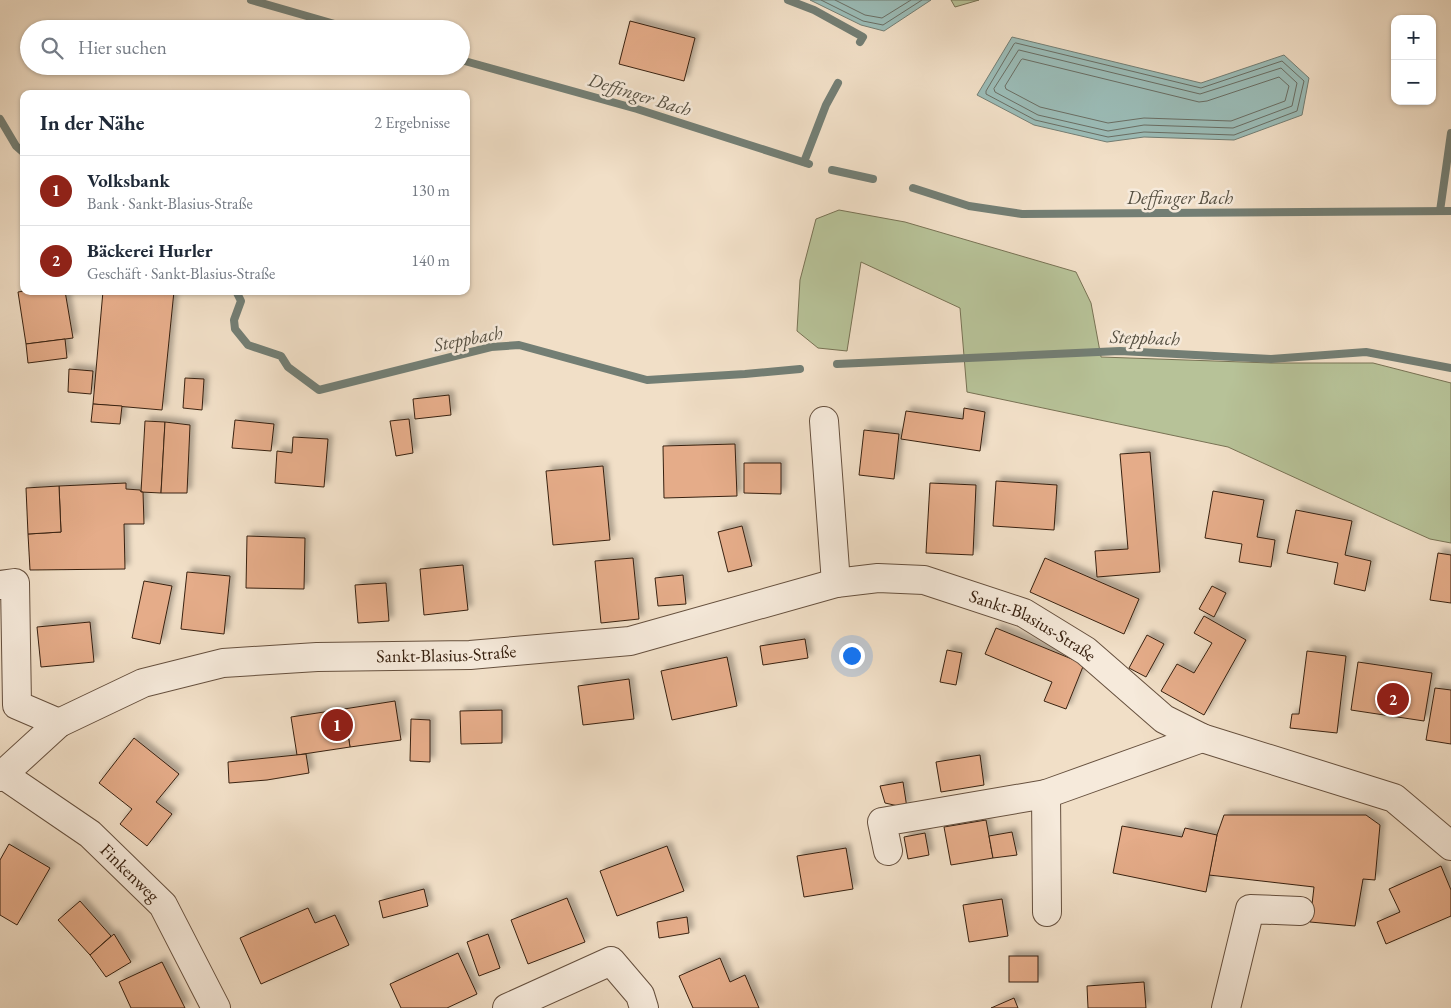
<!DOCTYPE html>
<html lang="de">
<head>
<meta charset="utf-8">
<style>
	:root { --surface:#fff; --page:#f2f2f3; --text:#1f2937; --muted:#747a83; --line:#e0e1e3; --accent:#8f2418 }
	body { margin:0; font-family:"EB Garamond",serif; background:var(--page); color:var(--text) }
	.controls { position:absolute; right:15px; top:15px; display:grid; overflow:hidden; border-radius:10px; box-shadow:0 1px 4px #0004 }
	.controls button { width:45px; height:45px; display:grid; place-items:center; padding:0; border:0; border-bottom:1px solid var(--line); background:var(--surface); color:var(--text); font:25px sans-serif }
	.you { position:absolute; left:851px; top:655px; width:18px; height:18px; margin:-12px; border:4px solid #fff; border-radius:50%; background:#1a73e8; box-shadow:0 0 0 8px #1a73e833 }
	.badge { display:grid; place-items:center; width:32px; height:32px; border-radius:50%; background:var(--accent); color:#fff; font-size:16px; font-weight:700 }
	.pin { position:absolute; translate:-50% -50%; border:2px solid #fff; box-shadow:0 1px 5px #0006 }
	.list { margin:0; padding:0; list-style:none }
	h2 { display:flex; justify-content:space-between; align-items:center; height:65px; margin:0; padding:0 20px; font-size:21px }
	h2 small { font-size:16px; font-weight:400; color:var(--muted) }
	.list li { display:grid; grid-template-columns:32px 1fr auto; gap:15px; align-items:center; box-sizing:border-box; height:70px; padding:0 20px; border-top:1px solid var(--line) }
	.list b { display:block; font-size:19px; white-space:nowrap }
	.list p { margin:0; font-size:16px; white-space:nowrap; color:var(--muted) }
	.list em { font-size:16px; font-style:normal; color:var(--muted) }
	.icon { flex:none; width:28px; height:28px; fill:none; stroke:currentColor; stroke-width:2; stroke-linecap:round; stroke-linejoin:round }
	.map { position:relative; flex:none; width:1451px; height:1008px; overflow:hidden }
	.search { position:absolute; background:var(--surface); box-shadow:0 1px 4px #0004; left:20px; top:20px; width:450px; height:55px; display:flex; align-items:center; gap:12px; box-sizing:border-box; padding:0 18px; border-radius:28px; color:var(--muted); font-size:19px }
	.panel { position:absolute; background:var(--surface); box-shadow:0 1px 4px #0004; left:20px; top:90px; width:450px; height:205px; border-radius:10px }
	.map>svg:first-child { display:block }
	.green { fill:#b7c298; stroke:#787254 }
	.water { fill:#9bbcb7; stroke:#737e74 }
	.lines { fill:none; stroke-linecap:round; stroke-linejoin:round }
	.shore { stroke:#6a6e64; stroke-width:1 }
	.stream { stroke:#737e74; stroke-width:8 }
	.building { fill:#e5ac89; stroke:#382110; filter:url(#shadow) }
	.minor-casing { stroke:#66503e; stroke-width:30 }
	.minor { stroke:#f6eadb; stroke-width:28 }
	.labels { text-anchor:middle; stroke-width:5; stroke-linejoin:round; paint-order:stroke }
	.street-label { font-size:18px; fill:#382110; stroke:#f6eadb }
	.water-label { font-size:19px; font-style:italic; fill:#565042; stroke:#f6eadb }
</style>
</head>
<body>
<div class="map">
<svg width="1451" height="1008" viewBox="0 0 1451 1008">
	<defs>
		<filter id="shadow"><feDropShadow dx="4.5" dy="-4.5" stdDeviation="2.5" flood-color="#0004"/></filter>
	</defs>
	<rect width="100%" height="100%" fill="#f1dfc7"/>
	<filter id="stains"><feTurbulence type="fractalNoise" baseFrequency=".004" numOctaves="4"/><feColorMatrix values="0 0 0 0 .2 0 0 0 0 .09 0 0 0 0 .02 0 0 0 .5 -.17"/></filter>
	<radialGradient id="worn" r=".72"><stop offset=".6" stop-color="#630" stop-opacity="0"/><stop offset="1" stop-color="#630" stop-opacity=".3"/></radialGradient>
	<!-- green -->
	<g class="green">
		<polygon points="951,0 979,0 955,7"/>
		<polygon points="839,210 905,222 1076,272 1091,303 1101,357 1271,363 1373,363 1451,383 1451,543 1430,539 1392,522 1228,447 967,392 960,308 861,262 847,351 818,348 797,331 800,280 816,219"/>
	</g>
	<!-- water -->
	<g class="water">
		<polygon points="810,0 931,0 884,31 861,25"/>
		<polygon points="1012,37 1201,83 1284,55 1309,78 1302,115 1234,140 1144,137 1107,142 1034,125 977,95"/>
	</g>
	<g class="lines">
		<!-- shore -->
		<g class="shore">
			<polyline points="821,0 863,21 883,25 922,0"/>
			<polyline points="835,0 865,15 882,18 911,0"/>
			<polygon points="1016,43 1201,88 1282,61 1304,81 1297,111 1234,135 1144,132 1108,137 1035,120 986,94 986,91 1014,44"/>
			<polygon points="1019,50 1200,94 1281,68 1297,83 1292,106 1233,128 1144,125 1108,131 1038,115 995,92 994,89"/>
			<polygon points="1023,59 1199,102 1207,101 1279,77 1289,86 1285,101 1231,121 1144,118 1108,123 1040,107 1006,89 1005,86 1021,60"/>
		</g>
		<!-- stream -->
		<g class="stream">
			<polyline points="251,0 352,29"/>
			<polyline points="788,0 814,10 863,37 860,42"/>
			<polyline points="461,60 637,109 809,164"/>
			<polyline points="0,119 16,146 24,153"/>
			<polyline points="804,162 826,105 838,83"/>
			<polyline points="832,170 873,179"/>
			<polyline points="913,188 969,206 1022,214 1451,211"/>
			<polyline points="1440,211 1451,133"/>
			<polyline points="236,291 241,301 234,320 235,329 248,345 281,356 288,367 319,390 491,347 519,345 647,380 745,374 800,369"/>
			<polyline points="837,364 1120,351 1271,359 1366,352 1451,368"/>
		</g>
	</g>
	<!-- building -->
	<g class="building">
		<polygon points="630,21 695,38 684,81 619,64"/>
		<polygon points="24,291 65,291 73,338 26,344 18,292"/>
		<polygon points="103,291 174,291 162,410 93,404"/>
		<polygon points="65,339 67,358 28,363 26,344"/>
		<polygon points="69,369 93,371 91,394 68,392"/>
		<polygon points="185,378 204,379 202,410 183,408"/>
		<polygon points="449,395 451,415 415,419 413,399"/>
		<polygon points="93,404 122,406 120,424 91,422"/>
		<polygon points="964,408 985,412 980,451 901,439 906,411 963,419"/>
		<polygon points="409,419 413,453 396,456 390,421"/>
		<polygon points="235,420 274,424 271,451 232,448"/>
		<polygon points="145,421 165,422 161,493 141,492"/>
		<polygon points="165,422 190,425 187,493 161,493"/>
		<polygon points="864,430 899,434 894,479 859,475"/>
		<polygon points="293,437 328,439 324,487 275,483 277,451 292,453"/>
		<polygon points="735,444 737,496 664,498 663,446"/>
		<polygon points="1150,452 1160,572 1097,577 1095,551 1128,549 1120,454"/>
		<polygon points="744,463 781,463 781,494 744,493"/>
		<polygon points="603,466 610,540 553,545 546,471"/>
		<polygon points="996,481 1057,485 1054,530 993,526"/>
		<polygon points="126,483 126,489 140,490 141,492 143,492 144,524 124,524 125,569 30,570 28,534 61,532 59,486"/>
		<polygon points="930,483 976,485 973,555 926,553"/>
		<polygon points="59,486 61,532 28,534 26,488"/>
		<polygon points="1213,491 1264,500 1257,537 1275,540 1271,567 1239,562 1242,544 1205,538"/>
		<polygon points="1296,510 1352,521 1345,555 1371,561 1365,591 1334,584 1338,563 1287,553"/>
		<polygon points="742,526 752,566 728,572 718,532"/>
		<polygon points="247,536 305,538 304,589 246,588"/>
		<polygon points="1438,553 1451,555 1451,603 1430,600"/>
		<polygon points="633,558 639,619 601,623 595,561"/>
		<polygon points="1045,558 1139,599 1124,634 1030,592"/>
		<polygon points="463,565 468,610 424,615 420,569"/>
		<polygon points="187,572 230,576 224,634 181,629"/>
		<polygon points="683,575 686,604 658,606 655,578"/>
		<polygon points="144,581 172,586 160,644 132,638"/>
		<polygon points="386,583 389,621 358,623 355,585"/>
		<polygon points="1212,586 1226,593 1214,617 1199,609"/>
		<polygon points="1204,616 1246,640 1204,715 1161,691 1177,664 1194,673 1212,643 1194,633"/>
		<polygon points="90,622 94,662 41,667 37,627"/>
		<polygon points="996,628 1084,664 1066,709 1044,701 1052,682 985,654"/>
		<polygon points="1147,635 1164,644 1146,677 1129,668"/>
		<polygon points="805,639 808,658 763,665 760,646"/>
		<polygon points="947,650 962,653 956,685 940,682"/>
		<polygon points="1307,651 1346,656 1337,733 1290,728 1292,714 1299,714"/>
		<polygon points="727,657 737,706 672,720 661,671"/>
		<polygon points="1358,662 1432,673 1424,721 1351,710"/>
		<polygon points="629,679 634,719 583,725 578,686"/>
		<polygon points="1435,688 1451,690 1451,744 1426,740"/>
		<polygon points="395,701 401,740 350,747 344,709"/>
		<polygon points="344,709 350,747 297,755 291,717"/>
		<polygon points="502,710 502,743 461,744 460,711"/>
		<polygon points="411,719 430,720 430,762 410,761"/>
		<polygon points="134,738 179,774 156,802 172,814 147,846 120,824 132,809 99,783"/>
		<polygon points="306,754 309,773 267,780 229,783 228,762"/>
		<polygon points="980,755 984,785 941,792 936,762"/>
		<polygon points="903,782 907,808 885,803 880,786"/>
		<polygon points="1224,815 1366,815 1380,825 1375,880 1363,879 1355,926 1310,922 1314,887 1209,875 1217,835"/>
		<polygon points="986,820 993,858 951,865 944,827"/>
		<polygon points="1122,826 1182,837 1185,828 1217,835 1206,892 1113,873"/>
		<polygon points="1012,832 1017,855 993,858 989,836"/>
		<polygon points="925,833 929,855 908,859 904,837"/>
		<polygon points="9,844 50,868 17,925 0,915 0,860"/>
		<polygon points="667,846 684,891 617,916 600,871"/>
		<polygon points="846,848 853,889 804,897 797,856"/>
		<polygon points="1441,866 1451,890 1451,916 1386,944 1377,922 1400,912 1389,889"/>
		<polygon points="424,889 428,906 383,918 379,901"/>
		<polygon points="567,898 585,942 528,964 511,920"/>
		<polygon points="1002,899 1008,936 969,942 963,905"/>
		<polygon points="80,901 111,936 90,955 58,920"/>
		<polygon points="308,908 315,923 335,915 349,945 261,984 240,938"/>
		<polygon points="687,917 689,933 659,938 657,922"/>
		<polygon points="114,934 131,962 106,977 90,955"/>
		<polygon points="488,934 500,968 479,976 467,942"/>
		<polygon points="458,953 477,994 447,1008 401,1008 390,984"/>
		<rect x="1009" y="956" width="29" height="26"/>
		<polygon points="720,958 730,982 745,975 759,1008 693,1008 679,976"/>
		<polygon points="162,962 185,1008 131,1008 119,982"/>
		<polygon points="1144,982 1146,1008 1088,1008 1087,986"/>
		<polygon points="1014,998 1018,1008 991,1008"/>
	</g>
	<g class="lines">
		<!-- minor casing -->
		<g class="minor-casing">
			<g id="minor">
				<polyline points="824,421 836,583"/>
				<polyline points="0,585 15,583 17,705 59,723"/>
				<path id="s1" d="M 2,774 L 90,834 L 163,905 L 216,1008"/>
				<path id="s2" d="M 0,777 L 59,723 L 143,683 L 223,663 L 317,657 L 470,655 L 630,641 L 836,583 L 878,578 L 924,580 L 1024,613 L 1086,651 L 1164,719 L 1202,738 L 1394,798 L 1451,846"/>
				<polyline points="1046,794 1047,912"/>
				<polyline points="888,851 882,822 1046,794 1202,738"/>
				<polyline points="507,1008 611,961 640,995 644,1008"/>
				<polyline points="1226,1008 1250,909 1300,911"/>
			</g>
		</g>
		<!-- minor -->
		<use href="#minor" class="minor"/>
	</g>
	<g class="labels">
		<!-- street labels -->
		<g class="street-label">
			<text dy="6" stroke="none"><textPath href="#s2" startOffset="1084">Sankt-Blasius-Straße</textPath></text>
			<text dy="6" stroke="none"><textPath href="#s2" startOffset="479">Sankt-Blasius-Straße</textPath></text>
			<text dy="6" stroke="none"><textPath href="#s1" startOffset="162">Finkenweg</textPath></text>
		</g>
		<!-- water labels -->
		<g class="water-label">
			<text transform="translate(640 94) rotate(17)" y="7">Deffinger Bach</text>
			<text x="1180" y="204">Deffinger Bach</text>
			<text transform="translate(1145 337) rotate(2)" y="7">Steppbach</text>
			<text transform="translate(468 338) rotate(-11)" y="7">Steppbach</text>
		</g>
	</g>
	<rect width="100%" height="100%" filter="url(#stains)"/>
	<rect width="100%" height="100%" fill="url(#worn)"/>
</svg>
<div class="controls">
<button>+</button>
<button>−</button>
</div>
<div class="you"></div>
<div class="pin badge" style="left:337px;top:725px">1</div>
<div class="pin badge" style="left:1393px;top:699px">2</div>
<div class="search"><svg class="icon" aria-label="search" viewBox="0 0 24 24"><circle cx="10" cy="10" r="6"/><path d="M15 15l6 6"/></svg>Hier suchen</div>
<section class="panel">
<h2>In der Nähe<small>2 Ergebnisse</small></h2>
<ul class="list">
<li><span class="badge">1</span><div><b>Volksbank</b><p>Bank · Sankt-Blasius-Straße</p></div><em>130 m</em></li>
<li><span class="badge">2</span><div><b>Bäckerei Hurler</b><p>Geschäft · Sankt-Blasius-Straße</p></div><em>140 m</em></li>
</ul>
</section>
</div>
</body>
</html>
